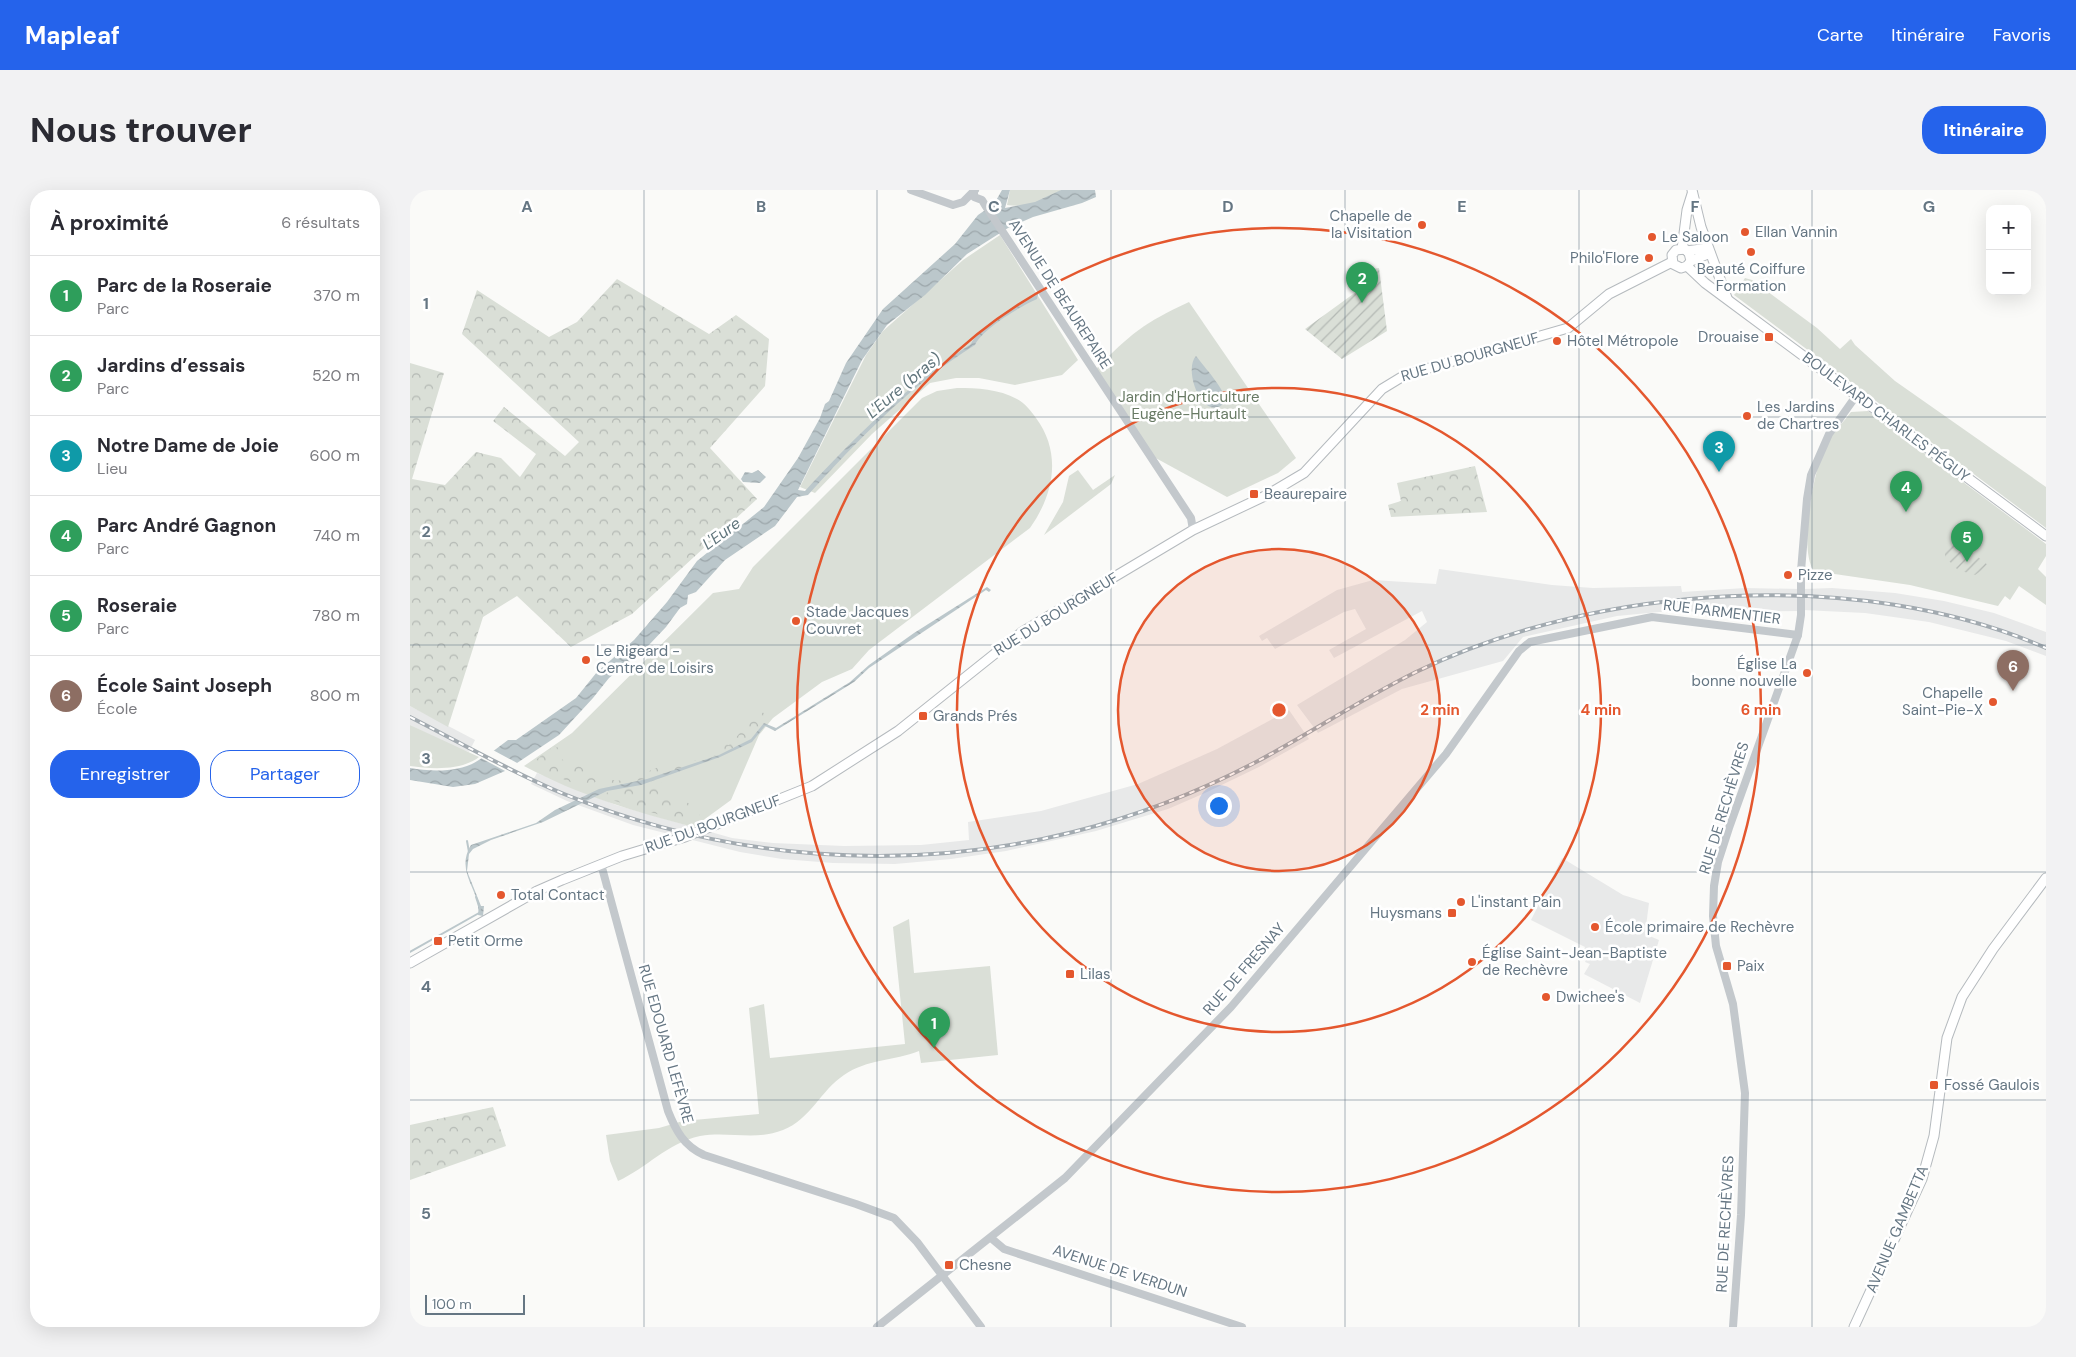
<!DOCTYPE html>
<html lang="fr">
<head>
<meta charset="utf-8">
<style>
	:root { --surface:#fff; --page:#f2f2f3; --text:#2b2b33; --muted:#7c7c81; --line:#e1e1e2; --accent:#2563eb }
	body { margin:0; font-family:"DM Sans",sans-serif; background:var(--page); color:var(--text) }
	.controls { position:absolute; right:15px; top:15px; display:grid; overflow:hidden; border-radius:10px; box-shadow:0 5px 20px #0002 }
	.controls button { width:45px; height:45px; display:grid; place-items:center; padding:0; border:0; border-bottom:1px solid var(--line); background:var(--surface); color:var(--text); font:25px sans-serif }
	.scale { position:absolute; left:15px; bottom:12px; width:100px; box-sizing:border-box; padding-left:5px; border:2px solid #657683; border-top:0; font-size:14px; line-height:18px; white-space:nowrap; color:#657683; -webkit-text-stroke:4px #fff; paint-order:stroke }
	.you { position:absolute; left:808px; top:615px; width:18px; height:18px; margin:-12px; border:4px solid #fff; border-radius:50%; background:#1a73e8; box-shadow:0 0 0 8px #1a73e833 }
	.badge { display:grid; place-items:center; width:32px; height:32px; border-radius:50%; background:var(--accent); color:#fff; font-size:16px; font-weight:700 }
	.pin { position:absolute; translate:-50% -41px; filter:drop-shadow(0 1px 2px #0008) }
	.pin::after { content:''; position:absolute; top:26px; width:18px; height:15px; background:inherit; clip-path:polygon(0 0,100% 0,50% 100%) }
	.list { margin:0; padding:0; list-style:none }
	h2 { display:flex; justify-content:space-between; align-items:center; height:65px; margin:0; padding:0 20px; font-size:21px }
	h2 small { font-size:16px; font-weight:400; color:var(--muted) }
	.list li { display:grid; grid-template-columns:32px 1fr auto; gap:15px; align-items:center; box-sizing:border-box; height:80px; padding:0 20px; border-top:1px solid var(--line) }
	.list b { display:block; font-size:19px; white-space:nowrap }
	.list p { margin:0; font-size:16px; white-space:nowrap; color:var(--muted) }
	.list em { font-size:16px; font-style:normal; color:var(--muted) }
	.actions { display:flex; gap:10px; padding:15px 20px }
	.actions a { flex:1; padding:11px 0; border:1px solid var(--accent); border-radius:20px; text-align:center; font-size:18px; color:var(--accent) }
	.actions .main { background:var(--accent); color:#fff }
	.map { position:relative; flex:none; width:1636px; height:1137px; overflow:hidden; border-radius:20px }
	header { display:flex; align-items:center; gap:30px; box-sizing:border-box; height:70px; padding:0 25px; background:var(--accent); color:#fff }
	header strong { font-size:24px }
	nav { display:flex; gap:28px; margin-inline-start:auto; font-size:18px }
	.intro { display:flex; align-items:center; justify-content:space-between; box-sizing:border-box; height:120px; padding:0 30px }
	h1 { margin:0; font-size:35px }
	.button { padding:12px 22px; border-radius:20px; background:var(--accent); color:#fff; font-size:18px; font-weight:700 }
	main { display:flex; gap:30px; padding:0 30px }
	aside { flex:1; background:var(--surface); border-radius:20px; box-shadow:0 5px 20px #0002 }
	.map>svg:first-child { display:block }
	.built { fill:#e8e9e9 }
	.green { fill:#dadfd7 }
	.forest { fill:url(#forest-crowns) }
	.garden { fill:url(#garden-furrows) }
	.water { fill:url(#water-waves) }
	.pier { fill:#fafaf8 }
	.lines { fill:none; stroke-linecap:round; stroke-linejoin:round }
	.stream { stroke:#bbc7cb; stroke-width:2 }
	.major-casing { stroke:#b5babe; stroke-width:11 }
	.minor { stroke:#c3c8cc; stroke-width:8 }
	.major { stroke:#fff; stroke-width:9 }
	.rail-casing { stroke:#a2aab0; stroke-width:4 }
	.rail { stroke:#fff; stroke-width:2; stroke-dasharray:5.5; stroke-linecap:butt }
	.grid { fill:none; stroke:#657683; stroke-width:1; stroke-opacity:0.55 }
	.ring { fill:none; stroke:#e4572e; stroke-width:2.5 }
	.poi-dot { fill:#e4572e; stroke:#fff; stroke-width:2 }
	.labels { text-anchor:middle; stroke-width:5; stroke-linejoin:round; paint-order:stroke }
	.poi-label { font-size:15px; fill:#657683; stroke:#fff; text-anchor:start }
	.street-label { font-size:15px; fill:#657683; stroke:#fff }
	.park-label { font-size:15px; fill:#687a64; stroke:#fff }
	.water-label { font-size:16px; font-style:italic; fill:#60757c; stroke:#fff }
	.grid-label { font-size:16px; text-anchor:middle; font-weight:bold; fill:#657683; stroke:#fff; stroke-width:5; stroke-linejoin:round; paint-order:stroke }
	.centre { fill:#e4572e; stroke:#fff; stroke-width:2.5 }
	.ring-label { font-size:15px; text-anchor:middle; font-weight:bold; fill:#e4572e; stroke:#fff; stroke-width:5; stroke-linejoin:round; paint-order:stroke }
</style>
</head>
<body>
<header>
<strong>Mapleaf</strong>
<nav><a>Carte</a><a>Itinéraire</a><a>Favoris</a></nav>
</header>
<div class="intro"><h1>Nous trouver</h1><a class="button">Itinéraire</a></div>
<main>
<aside>
<h2>À proximité<small>6 résultats</small></h2>
<ul class="list">
<li><span class="badge" style="background:#2e9e5b">1</span><div><b>Parc de la Roseraie</b><p>Parc</p></div><em>370 m</em></li>
<li><span class="badge" style="background:#2e9e5b">2</span><div><b>Jardins d’essais</b><p>Parc</p></div><em>520 m</em></li>
<li><span class="badge" style="background:#0f9aa8">3</span><div><b>Notre Dame de Joie</b><p>Lieu</p></div><em>600 m</em></li>
<li><span class="badge" style="background:#2e9e5b">4</span><div><b>Parc André Gagnon</b><p>Parc</p></div><em>740 m</em></li>
<li><span class="badge" style="background:#2e9e5b">5</span><div><b>Roseraie</b><p>Parc</p></div><em>780 m</em></li>
<li><span class="badge" style="background:#8d6e63">6</span><div><b>École Saint Joseph</b><p>École</p></div><em>800 m</em></li>
</ul>
<div class="actions"><a class="main">Enregistrer</a><a>Partager</a></div>
</aside>
<div class="map">
<svg width="1636" height="1137" viewBox="0 0 1636 1137">
	<defs>
		<pattern id="forest-crowns" width="20" height="18" patternUnits="userSpaceOnUse" patternTransform="scale(1.25)"><rect width="20" height="18" fill="#dadfd7"/><path d="M2 6a3 3 0 1 1 6 0M12 15a3 3 0 1 1 6 0" fill="none" stroke="#b4b9b4"/></pattern>
		<pattern id="garden-furrows" width="10" height="10" patternUnits="userSpaceOnUse" patternTransform="scale(1.25)"><rect width="10" height="10" fill="#dadfd7"/><path d="M-1 1l2-2M0 10L10 0M9 11l2-2" fill="none" stroke="#b4b9b4"/></pattern>
		<pattern id="water-waves" width="16" height="10" patternUnits="userSpaceOnUse" patternTransform="scale(1.25)"><rect width="16" height="10" fill="#bbc7cb"/><path d="M0 5q4-4 8 0t8 0" fill="none" stroke="#9ca6aa"/></pattern>
	</defs>
	<rect width="100%" height="100%" fill="#fafaf8"/>
	<!-- built -->
	<g class="built">
		<polygon points="1029,379 1142,395 1183,398 1271,396 1272,402 1335,398 1391,399 1390,421 1249,422 1207,426 1113,447 1093,471 992,499 908,543 887,515 995,450 1017,432 1012,421 924,468 919,460 956,439 945,419 934,422 865,459 857,448 852,451 849,446 927,400 963,390 1026,394"/>
		<polygon points="1422,398 1485,403 1534,411 1584,423 1636,442 1636,466 1596,451 1519,432 1455,423 1393,420 1394,399"/>
		<polygon points="0,516 65,550 59,562 46,558 0,535"/>
		<polygon points="879,520 899,549 849,577 795,603 758,619 686,641 596,661 541,669 485,674 423,673 372,669 330,662 223,635 157,611 121,594 127,583 206,615 322,648 363,653 434,656 511,655 559,650 558,632 631,621 728,594 807,559"/>
		<polygon points="1152,668 1213,705 1239,713 1235,744 1249,750 1230,813 1174,784 1180,774 1175,772 1177,768 1173,762 1175,757 1121,730"/>
	</g>
	<!-- green -->
	<g class="green">
		<path d="M 600,0 L 651,0 C 637,11 615,18 597,15 Z"/>
		<polygon points="590,45 668,170 652,185 605,195 569,188 546,188 520,193 462,244 405,303 390,297 456,165 473,141 553,70"/>
		<polygon points="1335,88 1342,90 1407,138 1430,159 1441,149 1445,155 1485,191 1636,297 1636,338 1324,105"/>
		<path d="M 779,112 L 886,268 L 868,283 L 817,307 L 742,266 L 686,179 C 719,145 735,132 779,112 Z"/>
		<path d="M 547,198 C 567,198 589,199 607,209 C 615,213 621,221 626,228 C 652,263 644,304 620,338 L 459,460 L 442,479 L 412,492 L 363,528 L 349,545 L 321,610 L 284,637 C 225,622 168,605 114,576 L 162,543 L 303,403 L 329,399 L 343,377 L 512,208 L 527,201 Z"/>
		<path d="M 1458,221 L 1636,354 L 1636,366 L 1628,379 L 1636,387 L 1636,415 L 1609,396 L 1600,410 L 1595,406 L 1588,416 L 1500,395 L 1404,381 C 1388,360 1404,278 1416,255 C 1423,242 1432,234 1441,222 Z"/>
		<polygon points="668,280 683,300 705,285 701,294 634,345 653,312 659,286"/>
		<path d="M 0,535 L 69,567 C 51,581 21,579 0,576 Z"/>
		<path d="M 499,729 L 504,783 L 580,776 L 588,865 L 511,873 L 509,861 C 484,871 457,869 434,885 C 410,901 401,929 373,940 C 346,951 318,941 290,946 C 257,953 237,978 208,991 L 200,971 L 196,945 L 249,938 L 273,931 L 349,924 L 339,818 L 354,814 L 360,868 L 495,854 L 483,737 Z"/>
	</g>
	<!-- forest -->
	<g class="forest">
		<polygon points="207,89 299,144 326,125 359,149 355,196 300,258 347,309 222,424 161,457 107,406 73,427 38,537 0,516 0,173 34,183 2,289 35,295 66,262 91,268 110,287 126,264 83,231 94,217 155,266 169,252 52,144 67,100 139,147 167,132"/>
		<polygon points="1065,276 1077,322 981,327 978,315 991,311 987,293"/>
		<path d="M 349,522 L 354,523 L 356,530 C 349,536 345,545 338,550 C 317,564 206,606 187,591 L 175,598 L 119,575 L 144,556 L 151,559 L 146,567 L 203,590 L 215,591 L 256,574 L 266,576 L 292,568 L 308,553 L 319,555 Z"/>
		<path d="M 252,590 L 251,604 L 281,614 L 290,621 L 289,626 L 276,633 L 189,606 C 203,599 234,595 252,590 Z"/>
		<polygon points="83,917 96,956 0,990 0,935"/>
	</g>
	<!-- garden -->
	<g class="garden">
		<polygon points="969,78 977,141 932,169 895,139 957,94 956,80"/>
		<polygon points="1545,353 1552,354 1579,376 1565,385 1548,380 1535,367 1535,359"/>
	</g>
	<!-- water -->
	<g class="water">
		<path d="M 592,0 L 600,0 L 595,18 L 625,12 L 651,0 L 685,0 L 686,7 L 672,13 L 623,27 L 598,38 L 557,64 L 515,105 L 477,135 L 452,170 L 388,300 L 395,301 C 447,245 496,196 561,154 C 569,137 610,112 628,104 L 627,109 C 611,116 572,139 565,155 C 500,195 449,249 398,305 L 387,307 L 365,336 L 315,370 L 286,402 L 278,405 L 277,414 L 270,418 L 256,437 L 238,456 L 199,488 L 183,508 L 149,545 L 95,581 L 65,594 L 43,597 L 0,590 L 0,578 C 23,582 54,583 73,567 L 79,570 L 88,565 L 82,562 L 98,550 L 106,550 L 166,508 L 187,482 L 224,450 L 257,412 L 287,371 L 354,317 L 388,268 L 410,228 L 415,214 L 419,211 L 436,173 L 473,119 L 545,54 L 568,25 L 584,14 Z"/>
		<path d="M 786,166 C 795,178 814,198 816,211 C 795,237 772,181 786,166 Z"/>
		<polygon points="348,280 356,287 350,293 333,292 331,289 335,282 342,283"/>
		<path d="M 577,397 L 581,400 L 579,402 L 576,400 L 459,478 L 444,492 L 365,541 L 355,536 L 342,552 L 310,567 L 231,595 L 197,601 L 133,632 L 81,650 L 63,659 L 59,664 L 57,681 L 71,716 L 74,716 L 73,726 L 68,725 C 72,701 44,683 61,655 L 126,633 L 145,620 L 189,599 L 237,589 L 309,565 L 341,549 L 354,533 L 366,538 L 440,492 L 459,475 L 504,443 Z"/>
	</g>
	<!-- pier -->
	<polygon class="pier" points="81,559 109,574 97,582 69,567 73,565 79,567 83,565 79,563"/>
	<g class="lines">
		<!-- stream -->
		<g class="stream">
			<polyline points="57,651 59,662"/>
			<polyline points="66,707 70,719"/>
			<polyline points="0,762 69,723"/>
		</g>
		<!-- major casing -->
		<g class="major-casing">
			<g id="major">
				<polyline points="1282,0 1291,37 1317,108"/>
				<polyline points="1272,59 1277,20 1282,4"/>
				<polyline points="1277,61 1298,58"/>
				<polyline points="1281,71 1279,63 1275,59 1266,60 1262,65 1263,74 1271,78 1277,76 1281,71 1300,63"/>
				<polyline points="1277,76 1295,93 1636,346"/>
				<polyline points="0,773 127,701 152,690 212,666 275,647 402,596 488,541 612,442 783,340 857,305 894,283 972,199 995,185 1158,138 1199,104 1262,72"/>
				<polyline points="1444,1137 1512,989 1524,946 1537,848 1552,807 1583,759 1636,688"/>
			</g>
		</g>
		<!-- minor -->
		<g class="minor">
			<polyline points="501,0 543,15 553,12 565,0"/>
			<polyline points="564,1 564,7 572,10 575,15 781,328 783,340"/>
			<path d="M 191,674 L 258,921 C 266,941 274,956 294,965 L 446,1014 L 484,1028 L 507,1052 L 571,1137"/>
			<polyline points="581,1048 594,1059 832,1137"/>
			<polyline points="467,1137 655,988 821,817 1036,564 1109,461 1120,452 1242,427 1388,445"/>
			<polyline points="1323,1137 1331,1025 1335,903 1323,814 1306,756 1303,726 1304,696 1308,672 1319,638 1388,445 1391,425 1391,381 1397,309 1401,285 1419,244 1446,206"/>
		</g>
		<!-- major -->
		<use href="#major" class="major"/>
		<!-- rail casing -->
		<g class="rail-casing">
			<path id="rail" d="M 0,527 C 51,553 101,582 154,604 C 315,670 495,684 663,642 C 727,626 789,602 848,571 C 901,543 951,509 1006,482 C 1187,394 1449,376 1636,458"/>
		</g>
		<!-- rail -->
		<use href="#rail" class="rail"/>
	</g>
	<!-- grid -->
	<path class="grid" d="M 234,0 L 234,1137M 467,0 L 467,1137M 701,0 L 701,1137M 935,0 L 935,1137M 1169,0 L 1169,1137M 1402,0 L 1402,1137M 0,227 L 1636,227M 0,455 L 1636,455M 0,682 L 1636,682M 0,910 L 1636,910"/>
	<!-- distance rings -->
	<circle cx="869" cy="520" r="161" fill="#e4572e" fill-opacity=".12"/>
	<g class="ring">
		<circle cx="869" cy="520" r="161"/>
		<circle cx="869" cy="520" r="322"/>
		<circle cx="869" cy="520" r="482"/>
	</g>
	<!-- markers -->
	<g class="poi-dot">
		<circle cx="1012" cy="35" r="5"/>
		<circle cx="1335" cy="42" r="5"/>
		<circle cx="1242" cy="47" r="5"/>
		<circle cx="1341" cy="62" r="5"/>
		<circle cx="1239" cy="68" r="5"/>
		<rect x="1354" y="142" width="10" height="10" rx="2.5"/>
		<circle cx="1147" cy="151" r="5"/>
		<circle cx="1337" cy="226" r="5"/>
		<rect x="839" y="299" width="10" height="10" rx="2.5"/>
		<circle cx="1378" cy="385" r="5"/>
		<circle cx="386" cy="431" r="5"/>
		<circle cx="176" cy="470" r="5"/>
		<circle cx="1397" cy="483" r="5"/>
		<circle cx="1583" cy="512" r="5"/>
		<rect x="508" y="521" width="10" height="10" rx="2.5"/>
		<circle cx="91" cy="705" r="5"/>
		<circle cx="1051" cy="712" r="5"/>
		<rect x="1037" y="718" width="10" height="10" rx="2.5"/>
		<circle cx="1185" cy="737" r="5"/>
		<rect x="23" y="746" width="10" height="10" rx="2.5"/>
		<circle cx="1062" cy="772" r="5"/>
		<rect x="1312" y="771" width="10" height="10" rx="2.5"/>
		<rect x="655" y="779" width="10" height="10" rx="2.5"/>
		<circle cx="1136" cy="807" r="5"/>
		<rect x="1519" y="890" width="10" height="10" rx="2.5"/>
		<rect x="534" y="1070" width="10" height="10" rx="2.5"/>
	</g>
	<g class="labels">
		<!-- poi labels -->
		<g class="poi-label">
			<text x="1002" y="31" text-anchor="end">Chapelle de<tspan x="1002" dy="17">la Visitation</tspan></text>
			<text x="1345" y="47">Ellan Vannin</text>
			<text x="1252" y="52">Le Saloon</text>
			<text x="1229" y="73" text-anchor="end">Philo'Flore</text>
			<text x="1341" y="84" text-anchor="middle">Beauté Coiffure<tspan x="1341" dy="17">Formation</tspan></text>
			<text x="1349" y="152" text-anchor="end">Drouaise</text>
			<text x="1157" y="156">Hôtel Métropole</text>
			<text x="1347" y="222">Les Jardins<tspan x="1347" dy="17">de Chartres</tspan></text>
			<text x="854" y="309">Beaurepaire</text>
			<text x="1388" y="390">Pizze</text>
			<text x="396" y="427">Stade Jacques<tspan x="396" dy="17">Couvret</tspan></text>
			<text x="186" y="466">Le Rigeard -<tspan x="186" dy="17">Centre de Loisirs</tspan></text>
			<text x="1387" y="479" text-anchor="end">Église La<tspan x="1387" dy="17">bonne nouvelle</tspan></text>
			<text x="1573" y="508" text-anchor="end">Chapelle<tspan x="1573" dy="17">Saint-Pie-X</tspan></text>
			<text x="523" y="531">Grands Prés</text>
			<text x="101" y="710">Total Contact</text>
			<text x="1061" y="717">L'instant Pain</text>
			<text x="1032" y="728" text-anchor="end">Huysmans</text>
			<text x="1195" y="742">École primaire de Rechèvre</text>
			<text x="38" y="756">Petit Orme</text>
			<text x="1072" y="768">Église Saint-Jean-Baptiste<tspan x="1072" dy="17">de Rechèvre</tspan></text>
			<text x="1327" y="781">Paix</text>
			<text x="670" y="789">Lilas</text>
			<text x="1146" y="812">Dwichee's</text>
			<text x="1534" y="900">Fossé Gaulois</text>
			<text x="549" y="1080">Chesne</text>
		</g>
		<!-- street labels -->
		<g class="street-label">
			<text transform="translate(650 104) rotate(57)" y="5">AVENUE DE BEAUREPAIRE</text>
			<text transform="translate(1060 167) rotate(-16)" y="5">RUE DU BOURGNEUF</text>
			<text transform="translate(1476 227) rotate(37)" y="5">BOULEVARD CHARLES PÉGUY</text>
			<text transform="translate(1312 422) rotate(7)" y="5">RUE PARMENTIER</text>
			<text transform="translate(646 424) rotate(-32)" y="5">RUE DU BOURGNEUF</text>
			<text transform="translate(1314 618) rotate(-73)" y="5">RUE DE RECHÈVRES</text>
			<text transform="translate(303 634) rotate(-20)" y="5">RUE DU BOURGNEUF</text>
			<text transform="translate(834 779) rotate(-49)" y="5">RUE DE FRESNAY</text>
			<text transform="translate(256 854) rotate(74)" y="5">RUE EDOUARD LEFÈVRE</text>
			<text transform="translate(1315 1034) rotate(-87)" y="5">RUE DE RECHÈVRES</text>
			<text transform="translate(1487 1039) rotate(-67)" y="5">AVENUE GAMBETTA</text>
			<text transform="translate(710 1081) rotate(18)" y="5">AVENUE DE VERDUN</text>
		</g>
		<!-- park labels -->
		<g class="park-label">
			<text x="779" y="212">Jardin d'Horticulture<tspan x="779" dy="17">Eugène-Hurtault</tspan></text>
		</g>
		<!-- water labels -->
		<g class="water-label">
			<text transform="translate(493 195) rotate(-40)" y="6">L'Eure (bras)</text>
			<text transform="translate(311 343) rotate(-36)" y="6">L'Eure</text>
		</g>
	</g>
	<g class="grid-label">
		<text x="117" y="22">A</text>
		<text x="351" y="22">B</text>
		<text x="584" y="22">C</text>
		<text x="818" y="22">D</text>
		<text x="1052" y="22">E</text>
		<text x="1285" y="22">F</text>
		<text x="1519" y="22">G</text>
		<text x="16" y="119">1</text>
		<text x="16" y="347">2</text>
		<text x="16" y="574">3</text>
		<text x="16" y="802">4</text>
		<text x="16" y="1029">5</text>
	</g>
	<circle cx="869" cy="520" r="8" class="centre"/>
	<g class="ring-label">
		<text x="1030" y="525">2 min</text>
		<text x="1191" y="525">4 min</text>
		<text x="1351" y="525">6 min</text>
	</g>
</svg>
<div class="controls">
<button>+</button>
<button>−</button>
</div>
<div class="scale">100 m</div>
<div class="you"></div>
<div class="pin badge" style="left:524px;top:858px;background:#2e9e5b">1</div>
<div class="pin badge" style="left:952px;top:113px;background:#2e9e5b">2</div>
<div class="pin badge" style="left:1309px;top:282px;background:#0f9aa8">3</div>
<div class="pin badge" style="left:1496px;top:322px;background:#2e9e5b">4</div>
<div class="pin badge" style="left:1557px;top:372px;background:#2e9e5b">5</div>
<div class="pin badge" style="left:1603px;top:501px;background:#8d6e63">6</div>
</div>
</main>
</body>
</html>
